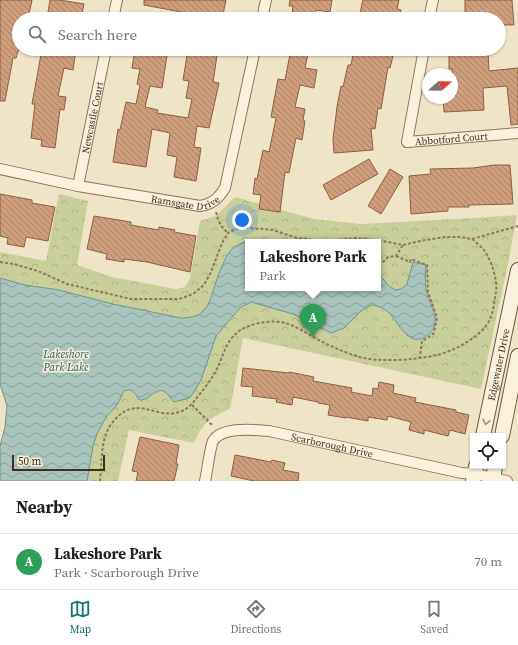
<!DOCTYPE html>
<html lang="en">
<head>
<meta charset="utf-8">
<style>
	:root { --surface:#fff; --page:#f2f2f2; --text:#202124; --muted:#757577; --line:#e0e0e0; --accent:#0f766e }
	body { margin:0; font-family:"Source Serif 4",serif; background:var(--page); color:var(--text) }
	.controls { position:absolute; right:12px; bottom:12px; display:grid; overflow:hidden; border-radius:0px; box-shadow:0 1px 3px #0004 }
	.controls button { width:36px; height:36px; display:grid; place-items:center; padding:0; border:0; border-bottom:1px solid var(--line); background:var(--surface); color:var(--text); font:20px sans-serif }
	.compass { position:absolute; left:422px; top:68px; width:36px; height:36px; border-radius:50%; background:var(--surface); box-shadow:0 1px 3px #0004; rotate:70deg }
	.scale { position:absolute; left:12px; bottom:10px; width:93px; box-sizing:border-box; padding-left:4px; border:2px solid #3d2e20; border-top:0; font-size:11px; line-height:14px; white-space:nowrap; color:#3d2e20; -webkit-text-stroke:3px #f7eed8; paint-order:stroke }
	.you { position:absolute; left:242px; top:220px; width:14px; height:14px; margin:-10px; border:3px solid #fff; border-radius:50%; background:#1a73e8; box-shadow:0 0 0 6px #1a73e833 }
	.badge { display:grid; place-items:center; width:26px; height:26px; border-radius:50%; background:var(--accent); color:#fff; font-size:13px; font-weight:700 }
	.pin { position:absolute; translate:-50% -33px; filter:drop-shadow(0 1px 2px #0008) }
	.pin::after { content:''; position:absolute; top:21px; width:14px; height:12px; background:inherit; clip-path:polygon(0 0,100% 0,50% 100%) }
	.popup { position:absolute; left:245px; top:239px; width:136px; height:52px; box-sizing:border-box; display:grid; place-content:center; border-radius:0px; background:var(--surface); filter:drop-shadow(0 1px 3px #0005); font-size:13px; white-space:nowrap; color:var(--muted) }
	.popup b { font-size:15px; color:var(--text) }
	.popup::after { content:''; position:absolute; left:50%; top:100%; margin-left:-8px; border:8px solid transparent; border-top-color:var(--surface) }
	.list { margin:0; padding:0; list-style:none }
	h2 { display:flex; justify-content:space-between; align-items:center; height:52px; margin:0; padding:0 16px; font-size:17px }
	h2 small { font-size:13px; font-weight:400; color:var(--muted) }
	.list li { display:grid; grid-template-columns:26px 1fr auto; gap:12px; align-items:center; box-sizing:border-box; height:56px; padding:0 16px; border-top:1px solid var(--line) }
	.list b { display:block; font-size:15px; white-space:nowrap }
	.list p { margin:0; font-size:13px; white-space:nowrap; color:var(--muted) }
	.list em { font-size:13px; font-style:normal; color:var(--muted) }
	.icon { flex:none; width:22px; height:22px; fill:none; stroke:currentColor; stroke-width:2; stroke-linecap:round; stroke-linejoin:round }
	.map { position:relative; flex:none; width:518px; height:481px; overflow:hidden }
	.search { position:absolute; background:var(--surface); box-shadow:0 1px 3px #0004; left:12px; right:12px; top:12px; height:44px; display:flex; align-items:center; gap:10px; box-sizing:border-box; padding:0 14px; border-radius:22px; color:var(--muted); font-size:15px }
	.sheet { height:108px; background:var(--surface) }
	nav { display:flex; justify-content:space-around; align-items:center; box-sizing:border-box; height:56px; border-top:1px solid var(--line); background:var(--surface); font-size:11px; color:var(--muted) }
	nav a { display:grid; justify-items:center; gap:2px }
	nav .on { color:var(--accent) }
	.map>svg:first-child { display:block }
	.park { fill:url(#park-crowns) }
	.water { fill:url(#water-waves); stroke:#6f938a }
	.building { fill:url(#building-back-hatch); stroke:#8d5f41 }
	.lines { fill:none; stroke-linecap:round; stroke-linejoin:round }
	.street-casing { stroke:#8d765c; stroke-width:12 }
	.secondary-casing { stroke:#6f573f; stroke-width:16 }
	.path { stroke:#8d765c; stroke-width:2; stroke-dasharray:3 2; stroke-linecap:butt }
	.street { stroke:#faf1dc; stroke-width:10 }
	.secondary { stroke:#faf1dc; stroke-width:14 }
	.oneway { stroke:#9c907e }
	.labels { text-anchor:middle; stroke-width:3; stroke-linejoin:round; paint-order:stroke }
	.street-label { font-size:10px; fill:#3d2e20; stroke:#f7eed8 }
	.water-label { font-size:11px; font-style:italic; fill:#2f5d5a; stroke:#f7eed8 }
</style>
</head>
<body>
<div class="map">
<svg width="518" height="481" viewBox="0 0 518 481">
	<defs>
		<pattern id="park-crowns" width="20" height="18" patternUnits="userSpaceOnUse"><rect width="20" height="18" fill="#c9cf9b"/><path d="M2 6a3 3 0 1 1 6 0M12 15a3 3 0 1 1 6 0" fill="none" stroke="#aeb285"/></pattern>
		<pattern id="water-waves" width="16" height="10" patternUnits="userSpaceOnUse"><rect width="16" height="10" fill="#a9c4bc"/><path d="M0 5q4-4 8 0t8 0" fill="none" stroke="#8ba098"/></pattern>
		<pattern id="building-back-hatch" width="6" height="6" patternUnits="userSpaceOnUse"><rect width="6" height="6" fill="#cf9f7d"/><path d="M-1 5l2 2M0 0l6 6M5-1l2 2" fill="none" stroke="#a98266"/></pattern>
	</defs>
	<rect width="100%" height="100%" fill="#f0e4c8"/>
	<!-- park -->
	<path class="park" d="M 59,194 L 88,201 L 77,265 L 112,277 L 176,289 L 185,287 L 190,279 L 200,221 L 216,216 L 235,197 L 314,219 L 361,224 L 474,218 L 517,215 L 509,259 L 481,389 L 243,338 L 230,409 C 210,417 202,424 194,443 L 129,430 L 118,481 L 87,481 L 93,446 L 97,434 L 106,417 L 117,405 L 124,391 C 133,387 133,393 138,398 C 138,398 144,400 144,400 C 152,397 159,385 168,394 C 170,397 171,399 174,402 L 189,398 L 192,395 L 201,380 L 216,336 L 240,308 L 251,302 L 293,314 L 331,333 L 344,328 L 362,310 L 372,305 C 388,309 394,320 404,332 L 428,335 C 440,322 433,312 428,298 C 426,292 427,285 425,280 C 422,274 416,268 413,262 L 407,284 L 401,289 L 395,290 C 374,275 378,265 378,242 L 261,242 L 249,240 C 244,242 234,246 230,251 C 226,256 218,275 216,282 C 209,303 208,318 182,318 L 113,304 L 59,290 L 25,285 L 0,278 L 0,252 L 46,261 Z"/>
	<!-- water -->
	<path class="water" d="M 249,240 L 261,242 L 248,242 L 248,288 L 378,288 L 378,273 L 389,286 L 395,290 L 401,289 L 407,284 L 413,262 L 426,265 C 425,274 425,282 426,290 C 429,304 443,322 429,334 C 410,351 399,323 389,313 C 384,309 379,306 372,305 L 362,310 L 344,328 L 331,333 L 293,314 L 251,302 L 240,308 L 216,336 L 201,380 L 192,395 L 189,398 L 174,402 C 171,399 169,395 165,392 C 156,386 150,401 139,400 C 135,394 133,387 124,391 L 117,405 L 106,417 L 97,434 L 93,446 L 87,481 L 0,481 L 0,446 L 5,427 L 7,406 L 0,384 L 0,278 L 25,285 L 59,290 L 113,304 L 181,318 C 208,318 209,303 216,282 C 218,275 226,256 230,251 C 234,246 244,242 249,240 Z"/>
	<!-- building -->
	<g class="building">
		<polygon points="0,0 32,0 28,19 19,19 19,51 18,51 16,58 13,58 5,101 0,101"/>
		<polygon points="50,0 60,0 84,4 81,19 57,19 58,13 48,12"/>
		<polygon points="144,0 226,0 222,19 196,19 197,15 144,5"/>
		<polygon points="290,0 332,0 330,12 316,10 314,19 292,16 293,6 289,6"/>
		<polygon points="363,0 399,0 397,9 401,10 399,19 367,19 359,17"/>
		<polygon points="465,0 512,0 514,25 499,25 499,19 465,19"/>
		<polygon points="42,49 76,49 73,70 64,68 58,96 66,97 64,110 60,109 55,148 41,146 42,140 31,138 35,104 32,104"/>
		<polygon points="135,49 168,49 162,88 150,86 145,107 158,110 157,113 188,118 192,99 186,98 189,81 183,80 188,49 218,49 213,82 219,83 209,128 197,126 194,147 201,148 196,181 174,177 177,157 167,155 170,133 152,129 146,167 113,162 118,129 120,130 126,102 136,104 140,85 137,84 140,69 132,68"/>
		<polygon points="291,49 309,49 305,68 317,70 314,88 300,85 295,107 305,109 303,120 305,121 302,140 296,138 289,173 285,172 280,212 259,209 261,195 253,194 255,178 257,179 263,150 269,152 276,118 271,117 278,79 285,80"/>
		<polygon points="354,49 379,49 394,52 390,68 388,67 381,109 378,108 375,129 371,128 373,150 334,153 333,139 337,107 341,86 343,87 348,65 351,65"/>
		<polygon points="488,51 489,71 518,68 518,124 511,125 507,86 483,88 484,110 444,112 443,98 452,98 452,69 449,69 449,53"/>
		<polygon points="369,159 378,174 331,200 323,185"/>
		<polygon points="494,165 510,165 513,204 469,205 469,207 448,207 448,211 411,214 409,176 431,174 430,169 473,168"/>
		<polygon points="390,169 403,177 381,214 368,206"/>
		<polygon points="0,194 32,200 32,203 55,207 48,241 26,237 24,247 7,244 8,238 0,236"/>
		<polygon points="94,216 131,222 131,225 158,230 159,227 175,230 174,232 196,236 190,272 147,262 124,259 124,262 106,259 107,254 87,249"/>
		<polygon points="243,368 289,373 289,372 314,377 313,381 352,388 351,392 372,396 373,388 378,389 379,382 394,385 393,393 416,398 415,402 456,410 456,412 469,415 465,434 450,430 448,436 424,430 424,434 409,430 411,422 388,416 387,420 368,417 368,421 346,417 346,418 328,415 330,405 318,403 318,402 293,397 292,405 276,402 277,399 252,396 253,387 241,386"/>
		<polygon points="140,437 179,445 176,464 178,464 174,481 136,481 138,472 132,471"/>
		<polygon points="235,455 271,462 272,460 285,463 283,470 299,473 298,481 254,481 231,476"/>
	</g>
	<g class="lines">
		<!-- street casing -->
		<g class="street-casing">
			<g id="street">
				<polyline points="113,19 117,0"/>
				<polyline points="262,19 266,0"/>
				<polyline points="429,19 433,0"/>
				<path id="s1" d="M 424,49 L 407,142 L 518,133"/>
				<path id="s2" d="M 0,169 L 78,186 L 200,206 C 212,204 218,199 225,188 L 255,49"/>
				<path id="s3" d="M 78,186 L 106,49"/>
				<path id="s4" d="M 205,481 C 207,473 210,447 213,441 C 222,426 254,430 269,431 L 462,473 L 475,474 L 507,481"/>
			</g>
		</g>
		<!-- secondary casing -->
		<g class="secondary-casing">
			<g id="secondary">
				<path id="s5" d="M 483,436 L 518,270"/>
				<polyline points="502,436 518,356"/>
				<polyline points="473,481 476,466"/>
				<polyline points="493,481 495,466"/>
			</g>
		</g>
		<!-- path -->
		<g class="path">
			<path d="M 216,212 C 218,221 221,227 228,233"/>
			<polyline points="396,256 410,262 411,259 427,265 428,292 437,317 434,333 429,337 422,341 420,357"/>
			<polyline points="0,262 14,264 38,271 67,284 131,299 179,299 193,294 204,285 211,272 222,243 228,233 240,227 273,230 297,238 324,241 356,238 383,241 403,245 425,240 446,237 460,237 472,239 518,226"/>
			<polyline points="378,263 382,263 388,257 396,256 403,245"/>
			<polyline points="192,405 213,426"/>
			<path d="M 100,481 C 102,463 100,438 112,423 C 137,391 155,422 182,411 C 189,408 194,402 199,395 C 204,389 209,382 213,376 C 225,357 224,335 249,326 C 259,322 275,320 285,323 C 295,326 305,332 315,338 C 328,345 341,351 356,356 C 376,363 416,360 437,355 C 454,351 483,336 490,319 C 494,311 494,301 496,292 C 498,281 491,258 483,249 C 480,246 476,242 472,239"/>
		</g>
		<!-- street -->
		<use href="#street" class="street"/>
		<!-- secondary -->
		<use href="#secondary" class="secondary"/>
	</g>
	<!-- one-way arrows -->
	<defs><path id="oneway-chevron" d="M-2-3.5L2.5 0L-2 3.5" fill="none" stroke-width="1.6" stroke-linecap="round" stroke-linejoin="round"/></defs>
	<use class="oneway" href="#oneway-chevron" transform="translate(486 422) rotate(102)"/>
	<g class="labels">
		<!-- street labels -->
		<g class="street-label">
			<text dy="4" stroke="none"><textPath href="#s3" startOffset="70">Newcastle Court</textPath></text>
			<text dy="4" stroke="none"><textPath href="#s1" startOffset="139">Abbotford Court</textPath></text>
			<text dy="4" stroke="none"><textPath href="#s2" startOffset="189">Ramsgate Drive</textPath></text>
			<text dy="4" stroke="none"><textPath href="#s5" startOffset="73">Edgewater Drive</textPath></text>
			<text dy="4" stroke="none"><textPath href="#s4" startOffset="165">Scarborough Drive</textPath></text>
		</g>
		<!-- water labels -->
		<g class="water-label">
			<text x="66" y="358">Lakeshore<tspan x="66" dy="13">Park Lake</tspan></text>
		</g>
	</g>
</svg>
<div class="controls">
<button><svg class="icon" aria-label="locate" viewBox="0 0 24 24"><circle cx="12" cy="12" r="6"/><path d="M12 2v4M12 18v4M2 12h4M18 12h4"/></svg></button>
</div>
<svg class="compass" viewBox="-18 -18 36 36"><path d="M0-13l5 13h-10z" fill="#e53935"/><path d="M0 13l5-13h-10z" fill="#757577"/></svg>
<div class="scale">50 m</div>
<div class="you"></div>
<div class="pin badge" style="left:313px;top:337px;background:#2e9e5b">A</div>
<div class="popup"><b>Lakeshore Park</b>Park</div>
<div class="search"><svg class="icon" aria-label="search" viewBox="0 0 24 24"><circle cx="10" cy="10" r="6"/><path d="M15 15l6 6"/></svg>Search here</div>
</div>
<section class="sheet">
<h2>Nearby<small></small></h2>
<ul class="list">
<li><span class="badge" style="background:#2e9e5b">A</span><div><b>Lakeshore Park</b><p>Park · Scarborough Drive</p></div><em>70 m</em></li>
</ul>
</section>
<nav>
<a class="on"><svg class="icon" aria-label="map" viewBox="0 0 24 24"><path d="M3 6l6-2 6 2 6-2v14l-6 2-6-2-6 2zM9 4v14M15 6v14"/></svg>Map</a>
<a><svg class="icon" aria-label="directions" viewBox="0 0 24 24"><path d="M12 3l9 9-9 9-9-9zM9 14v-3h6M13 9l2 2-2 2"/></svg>Directions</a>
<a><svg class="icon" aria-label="saved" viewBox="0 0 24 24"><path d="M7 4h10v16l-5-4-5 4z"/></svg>Saved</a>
</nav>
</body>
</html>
